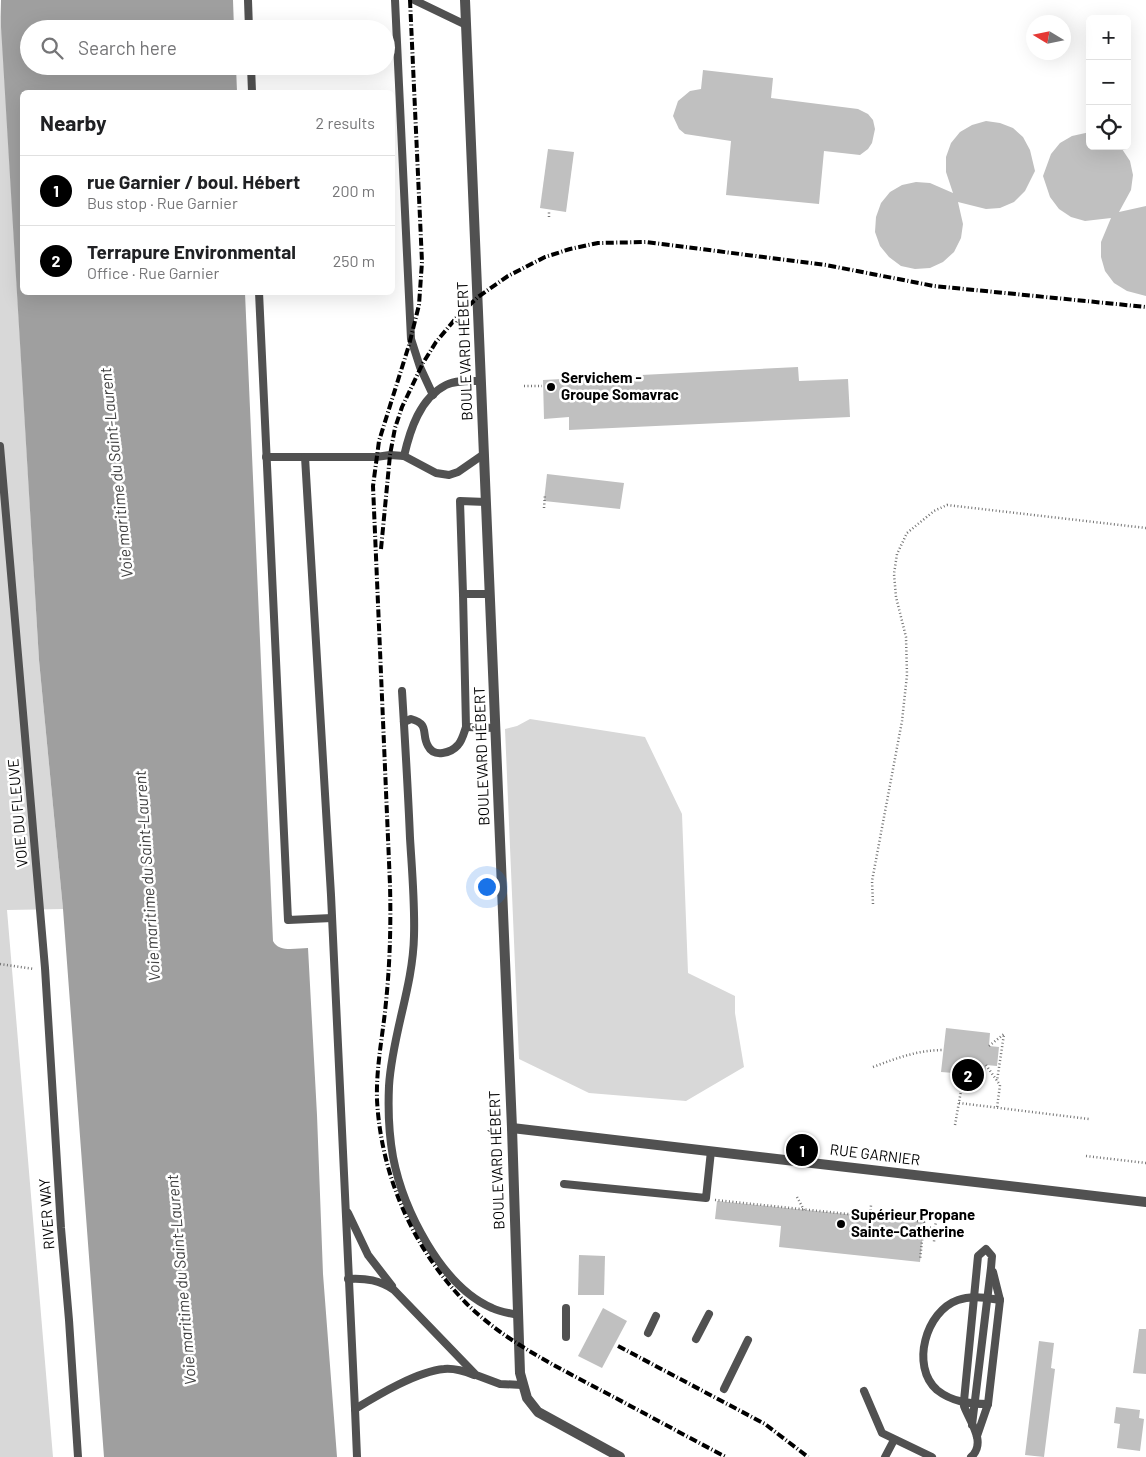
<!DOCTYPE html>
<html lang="en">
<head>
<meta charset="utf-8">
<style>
	:root { --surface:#fff; --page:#f2f2f2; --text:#202124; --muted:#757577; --line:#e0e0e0; --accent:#000 }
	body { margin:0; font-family:Barlow,sans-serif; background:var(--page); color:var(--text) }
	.controls { position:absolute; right:15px; top:15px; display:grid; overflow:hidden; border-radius:8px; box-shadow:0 5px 20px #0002 }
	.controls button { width:45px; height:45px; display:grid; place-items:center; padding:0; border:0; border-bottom:1px solid var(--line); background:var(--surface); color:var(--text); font:25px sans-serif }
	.compass { position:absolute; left:1026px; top:15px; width:45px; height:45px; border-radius:50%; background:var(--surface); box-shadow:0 5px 20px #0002; rotate:280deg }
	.you { position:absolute; left:486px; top:886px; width:18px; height:18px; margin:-12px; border:4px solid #fff; border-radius:50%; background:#1a73e8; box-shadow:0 0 0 8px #1a73e833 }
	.badge { display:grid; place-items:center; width:32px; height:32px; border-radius:50%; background:var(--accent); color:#fff; font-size:16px; font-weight:700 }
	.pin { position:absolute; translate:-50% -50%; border:2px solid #fff; box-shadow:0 1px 5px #0006 }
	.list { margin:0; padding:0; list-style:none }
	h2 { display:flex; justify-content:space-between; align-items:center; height:65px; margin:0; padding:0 20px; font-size:21px }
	h2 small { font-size:16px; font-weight:400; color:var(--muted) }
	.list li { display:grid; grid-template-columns:32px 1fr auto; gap:15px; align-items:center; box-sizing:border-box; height:70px; padding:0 20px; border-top:1px solid var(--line) }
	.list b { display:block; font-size:19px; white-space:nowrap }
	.list p { margin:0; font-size:16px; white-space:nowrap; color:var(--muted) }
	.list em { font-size:16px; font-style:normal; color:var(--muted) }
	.icon { flex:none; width:28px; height:28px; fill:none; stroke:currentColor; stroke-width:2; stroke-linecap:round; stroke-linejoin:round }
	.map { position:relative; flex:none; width:1146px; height:1457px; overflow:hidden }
	.search { position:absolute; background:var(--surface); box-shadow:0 5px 20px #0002; left:20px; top:20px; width:375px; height:55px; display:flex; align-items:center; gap:12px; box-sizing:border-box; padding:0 18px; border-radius:28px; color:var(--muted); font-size:19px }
	.panel { position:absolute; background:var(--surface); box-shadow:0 5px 20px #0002; left:20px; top:90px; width:375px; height:205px; border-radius:8px }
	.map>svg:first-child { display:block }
	.green { fill:#d8d8d8 }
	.water { fill:#9f9f9f }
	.building { fill:#c0c0c0 }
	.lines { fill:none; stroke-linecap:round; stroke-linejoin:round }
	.path { stroke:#737373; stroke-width:2.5; stroke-dasharray:1 2.5; stroke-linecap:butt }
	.lane { stroke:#515151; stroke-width:8 }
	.street { stroke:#515151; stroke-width:10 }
	.rail { stroke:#000; stroke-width:4; stroke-dasharray:8 2.5 1 2.5; stroke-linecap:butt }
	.poi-dot { fill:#000; stroke:#fff; stroke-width:2 }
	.labels { text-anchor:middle; stroke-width:5; stroke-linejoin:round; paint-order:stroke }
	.street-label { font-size:15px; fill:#000; stroke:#fff }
	.poi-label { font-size:15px; font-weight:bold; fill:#000; stroke:#fff; text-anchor:start }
	.water-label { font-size:16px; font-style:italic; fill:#404040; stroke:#fff }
</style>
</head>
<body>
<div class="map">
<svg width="1146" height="1457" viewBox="0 0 1146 1457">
	<rect width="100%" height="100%" fill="#fff"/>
	<!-- green -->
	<g class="green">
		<polygon points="0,0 39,660 63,909 7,910 53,1457 0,1457"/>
		<polygon points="530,719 645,737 682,814 688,973 735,996 735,1013 744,1067 686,1101 589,1093 519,1059 505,729 517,726"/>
	</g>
	<!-- water -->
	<path class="water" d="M 1,0 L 233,0 L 234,29 L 29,29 L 29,66 L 236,66 L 237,92 L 22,92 L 22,292 L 245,293 L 273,941 C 279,953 297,948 308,948 L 317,1115 L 323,1274 L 337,1457 L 104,1457 L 63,909 L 39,660 L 1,27 Z"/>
	<!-- building -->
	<g class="building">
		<polygon points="703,70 773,78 771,98 858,109 868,114 873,120 875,129 872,143 868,149 860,155 824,151 819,204 726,195 731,141 685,134 679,129 673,116 678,101 690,91 701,89"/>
		<polygon points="986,121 1000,123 1013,128 1023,137 1030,150 1035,171 1025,191 1014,202 1000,208 986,209 958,202 963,224 961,238 954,252 943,262 930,268 915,269 901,266 889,257 880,246 875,232 876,217 881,203 890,192 902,185 916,182 930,183 953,193 946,172 946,157 951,143 960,132 972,125"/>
		<polygon points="1090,132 1090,146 1120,146 1130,161 1133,175 1131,190 1119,212 1146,206 1146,296 1127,291 1114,283 1105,271 1101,257 1101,242 1111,218 1085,221 1071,217 1059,209 1050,197 1043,176 1051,154 1060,143 1072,136"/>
		<polygon points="548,149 574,152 566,212 540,208"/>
		<polygon points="798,367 799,381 848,379 850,417 569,430 569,417 544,419 543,380"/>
		<polygon points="547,474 624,483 620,509 544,501"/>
		<polygon points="946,1028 990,1033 989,1046 999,1047 997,1066 986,1065 985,1076 973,1075 972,1086 953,1084 954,1073 941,1072"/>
		<polygon points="717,1201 924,1222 920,1262 779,1247 781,1226 715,1219"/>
		<polygon points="579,1255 605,1256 604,1295 578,1295"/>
		<polygon points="603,1308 627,1321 602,1368 578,1356"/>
		<polygon points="1139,1329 1146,1329 1146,1374 1133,1373"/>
		<polygon points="1039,1341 1054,1343 1051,1368 1055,1369 1044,1457 1025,1455"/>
		<polygon points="1116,1407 1140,1410 1139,1418 1144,1419 1140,1451 1117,1448 1120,1424 1114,1423"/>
	</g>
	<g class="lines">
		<!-- path -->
		<g class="path">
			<polyline points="549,217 549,210"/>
			<polyline points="524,386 542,386"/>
			<polyline points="544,508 545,494"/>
			<polyline points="873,904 872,881 902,721 907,675 906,637 896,597 894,574 897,554 907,533 934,511 947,505 1146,528"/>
			<polyline points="0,964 34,969"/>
			<polyline points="989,1046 1004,1034 997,1081"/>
			<polyline points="986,1065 1000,1085 997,1108"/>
			<path d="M 873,1067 C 897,1058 918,1050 944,1050"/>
			<polyline points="959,1103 1089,1119"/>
			<polyline points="955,1125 962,1085"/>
			<polyline points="1086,1156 1146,1163"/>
			<polyline points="797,1197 804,1210"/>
			<polyline points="715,1200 924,1222 920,1260"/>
			<polyline points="870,1217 871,1205"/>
			<polyline points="923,1227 935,1228 934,1242"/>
			<polyline points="935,1228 937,1214"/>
		</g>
		<!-- lane -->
		<g class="lane">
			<polyline points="248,0 249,29"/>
			<polyline points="395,0 411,339 420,367 433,395"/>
			<polyline points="414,0 466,25"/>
			<polyline points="251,66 252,92"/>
			<polyline points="259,292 288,920 332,918"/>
			<polyline points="0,446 45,968 61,1228 69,1320 78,1457"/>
			<path d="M 404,456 C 410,430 420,398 446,385 C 456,380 470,381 481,381"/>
			<polyline points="266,457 305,457"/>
			<polyline points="463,594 460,501 486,502"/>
			<path d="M 402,691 C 405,740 408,789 410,838 C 412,871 415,904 414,936 C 413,987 392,1035 389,1086 C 388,1109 389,1135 393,1157 C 403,1209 441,1286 492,1308 C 500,1312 509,1313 518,1315"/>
			<path d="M 404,722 L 411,719 C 430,724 421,734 428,746 C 434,758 451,753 458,745 C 462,741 464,733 466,727 L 463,594 L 490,594"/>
			<polyline points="466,727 495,728"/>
			<polyline points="564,1184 706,1198 711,1151"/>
			<polyline points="348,1213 368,1255 392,1286"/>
			<path d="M 348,1279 C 366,1278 380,1280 394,1290 L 476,1375 L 500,1384 L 522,1385"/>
			<polyline points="566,1308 566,1337"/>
			<polyline points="648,1333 656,1316"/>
			<polyline points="696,1339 709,1314"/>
			<polyline points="724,1389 748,1340"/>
			<polyline points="864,1391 882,1433 932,1457"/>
			<path d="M 988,1404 C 970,1404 952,1402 937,1390 C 910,1366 926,1311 958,1300 C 972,1295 986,1298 1000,1300"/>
			<polyline points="355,1409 331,895 305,457 376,457 390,455 404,456 436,473 449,475 458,472 484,454"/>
			<polyline points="977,1436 988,1404 1000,1300 993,1272"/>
			<path d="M 357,1457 L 355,1409 C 378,1395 418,1371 444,1369 C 454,1368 464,1371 474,1375"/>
			<polyline points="885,1457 894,1440"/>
			<path d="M 971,1457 C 987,1443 970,1422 964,1406 L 964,1401 L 978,1256 L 986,1249 L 992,1256 L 991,1268 L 972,1425"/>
		</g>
		<!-- street -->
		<g class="street">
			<polyline points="465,0 512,1128 520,1373 527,1398 538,1412 620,1457"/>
			<polyline points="512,1128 1146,1202"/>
		</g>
		<!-- rail -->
		<g class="rail">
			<path d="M 410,0 L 422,262 L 419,305 L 409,345 L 379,441 L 373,486 L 390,885 C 391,924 390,963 386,1002 C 383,1035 376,1066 377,1100 C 381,1175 413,1249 466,1303 C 501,1338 546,1361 589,1384 C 635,1408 680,1433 726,1457"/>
			<polyline points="381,549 390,455 395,428 402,407 423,363 436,342 457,317 478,297 508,276 545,257 570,249 598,243 646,242 826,265 934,286 1146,307"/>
			<polyline points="618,1346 765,1424 808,1457"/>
		</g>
	</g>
	<!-- markers -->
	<g class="poi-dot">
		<circle cx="551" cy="387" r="5"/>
		<circle cx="841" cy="1224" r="5"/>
	</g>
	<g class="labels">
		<!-- street labels -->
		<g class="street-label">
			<text transform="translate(465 351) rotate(-92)" y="5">BOULEVARD HÉBERT</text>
			<text transform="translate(482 756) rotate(-92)" y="5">BOULEVARD HÉBERT</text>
			<text transform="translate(18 813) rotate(-95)" y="5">VOIE DU FLEUVE</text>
			<text transform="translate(875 1155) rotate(7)" y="5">RUE GARNIER</text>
			<text transform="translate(497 1160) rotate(-92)" y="5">BOULEVARD HÉBERT</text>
			<text transform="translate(47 1214) rotate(-94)" y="5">RIVER WAY</text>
		</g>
		<!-- poi labels -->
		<g class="poi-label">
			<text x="561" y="383">Servichem -<tspan x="561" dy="17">Groupe Somavrac</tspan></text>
			<text x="851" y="1220">Supérieur Propane<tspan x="851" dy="17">Sainte-Catherine</tspan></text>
		</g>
		<!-- water labels -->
		<g class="water-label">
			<text transform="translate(116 473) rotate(-96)" y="6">Voie maritime du Saint-Laurent</text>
			<text transform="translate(147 876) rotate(-94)" y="6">Voie maritime du Saint-Laurent</text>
			<text transform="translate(181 1280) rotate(-95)" y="6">Voie maritime du Saint-Laurent</text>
		</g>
	</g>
</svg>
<div class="controls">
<button>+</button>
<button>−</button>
<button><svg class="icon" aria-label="locate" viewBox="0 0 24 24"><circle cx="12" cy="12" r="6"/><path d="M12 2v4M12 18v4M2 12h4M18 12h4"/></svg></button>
</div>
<svg class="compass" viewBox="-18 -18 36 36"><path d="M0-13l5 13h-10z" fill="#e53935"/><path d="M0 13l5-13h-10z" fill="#757577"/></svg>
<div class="you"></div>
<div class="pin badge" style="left:802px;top:1150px">1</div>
<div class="pin badge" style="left:968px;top:1075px">2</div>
<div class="search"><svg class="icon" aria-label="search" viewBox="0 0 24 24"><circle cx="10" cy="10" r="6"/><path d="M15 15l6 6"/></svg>Search here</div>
<section class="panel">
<h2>Nearby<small>2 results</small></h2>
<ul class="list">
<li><span class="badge">1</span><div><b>rue Garnier / boul. Hébert</b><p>Bus stop · Rue Garnier</p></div><em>200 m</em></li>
<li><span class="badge">2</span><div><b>Terrapure Environmental</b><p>Office · Rue Garnier</p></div><em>250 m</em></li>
</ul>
</section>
</div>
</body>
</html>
